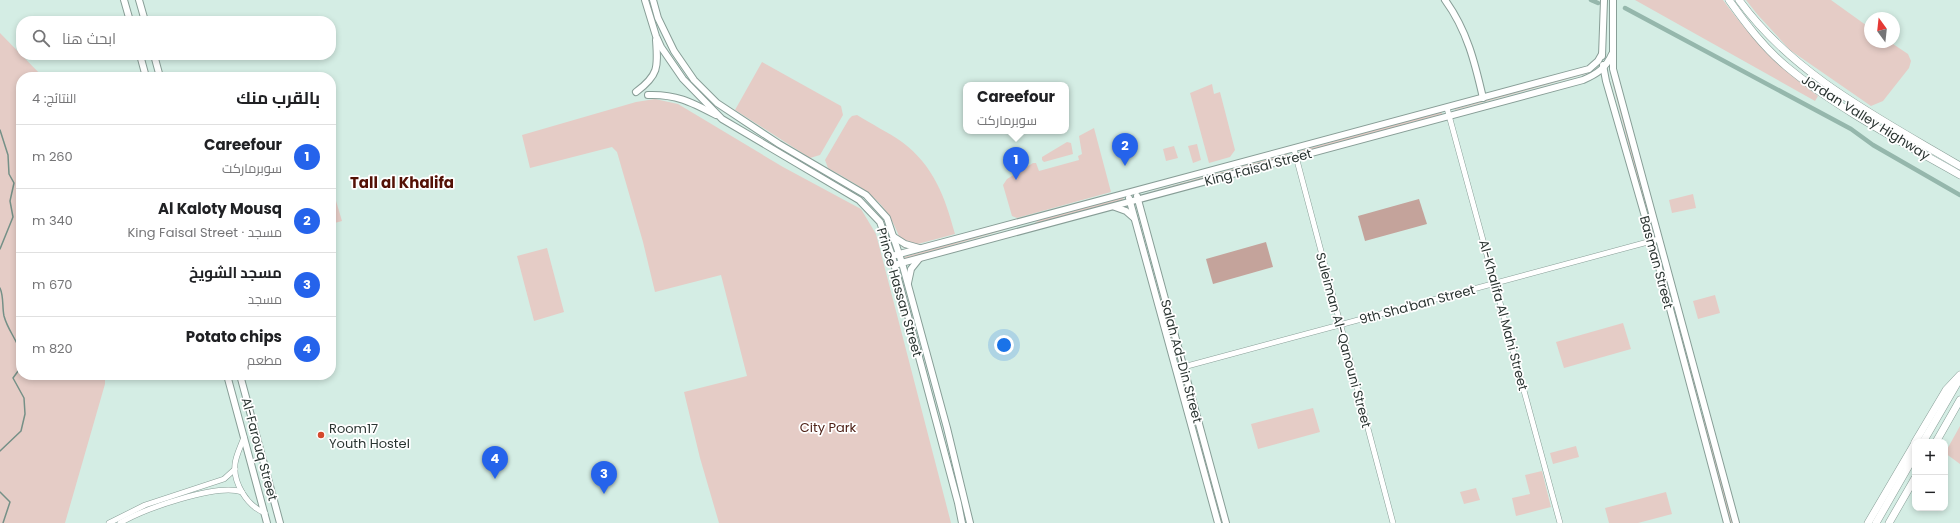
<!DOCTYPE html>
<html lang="ar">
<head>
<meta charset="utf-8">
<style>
	:root { --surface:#fff; --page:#f2f2f2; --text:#202124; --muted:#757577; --line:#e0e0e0; --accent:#2563eb }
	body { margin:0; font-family:Poppins,Cairo,sans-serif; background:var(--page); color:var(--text); direction:rtl }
	.controls { position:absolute; right:12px; bottom:12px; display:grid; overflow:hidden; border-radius:8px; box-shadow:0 2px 6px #0003 }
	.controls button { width:36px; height:36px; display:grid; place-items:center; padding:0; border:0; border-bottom:1px solid var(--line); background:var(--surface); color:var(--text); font:20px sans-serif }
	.compass { position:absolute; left:1864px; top:12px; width:36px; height:36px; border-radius:50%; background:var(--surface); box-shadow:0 2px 6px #0003; rotate:345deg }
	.you { position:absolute; left:1004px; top:345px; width:14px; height:14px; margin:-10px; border:3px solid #fff; border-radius:50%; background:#1a73e8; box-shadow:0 0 0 6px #1a73e833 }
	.badge { display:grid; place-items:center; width:26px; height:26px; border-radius:50%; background:var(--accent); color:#fff; font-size:13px; font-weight:700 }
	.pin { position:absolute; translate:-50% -33px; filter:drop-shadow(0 1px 2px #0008) }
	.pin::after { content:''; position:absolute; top:21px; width:14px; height:12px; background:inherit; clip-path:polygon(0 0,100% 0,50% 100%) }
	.popup { position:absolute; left:963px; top:82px; width:106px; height:52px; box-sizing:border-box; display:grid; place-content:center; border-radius:8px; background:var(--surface); filter:drop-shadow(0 1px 3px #0005); font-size:13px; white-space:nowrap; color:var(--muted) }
	.popup b { font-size:15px; color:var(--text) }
	.popup::after { content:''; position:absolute; left:50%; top:100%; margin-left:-8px; border:8px solid transparent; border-top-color:var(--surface) }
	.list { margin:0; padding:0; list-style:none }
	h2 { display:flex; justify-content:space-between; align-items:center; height:52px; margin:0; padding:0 16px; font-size:17px }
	h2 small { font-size:13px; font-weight:400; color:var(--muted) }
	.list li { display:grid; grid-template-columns:26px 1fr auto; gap:12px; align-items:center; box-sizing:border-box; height:64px; padding:0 16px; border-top:1px solid var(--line) }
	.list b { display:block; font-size:15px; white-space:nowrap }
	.list p { margin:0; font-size:13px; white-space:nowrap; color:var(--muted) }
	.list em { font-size:13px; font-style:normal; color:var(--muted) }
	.icon { flex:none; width:22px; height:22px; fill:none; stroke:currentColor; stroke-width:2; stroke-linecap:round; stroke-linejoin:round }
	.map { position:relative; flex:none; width:1960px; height:523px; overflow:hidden; direction:ltr }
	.search { position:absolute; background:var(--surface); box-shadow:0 2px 6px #0003; left:16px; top:16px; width:320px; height:44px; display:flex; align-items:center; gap:10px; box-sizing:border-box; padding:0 14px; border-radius:16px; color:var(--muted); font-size:15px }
	.panel { position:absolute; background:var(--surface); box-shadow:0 2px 6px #0003; left:16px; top:72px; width:320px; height:308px; border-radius:16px; direction:rtl }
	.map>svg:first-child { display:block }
	.green { fill:#e5ccc6 }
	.forest { fill:#c4a39b }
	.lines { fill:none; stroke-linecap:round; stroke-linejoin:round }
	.stream { stroke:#759087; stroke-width:1.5 }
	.canal { stroke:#95b7ac; stroke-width:4.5 }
	.minor-casing { stroke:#889e97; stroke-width:6 }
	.major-casing { stroke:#889e97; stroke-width:8 }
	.highway-casing { stroke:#889e97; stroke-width:8 }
	.minor { stroke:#fff; stroke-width:5 }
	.major { stroke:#fff; stroke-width:6 }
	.highway { stroke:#fff; stroke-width:7 }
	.poi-dot { fill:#d4492d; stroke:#fff; stroke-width:1.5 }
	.labels { text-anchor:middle; stroke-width:3.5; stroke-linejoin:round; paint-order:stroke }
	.street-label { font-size:13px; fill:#2b3532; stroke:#fff }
	.park-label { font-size:13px; fill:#4f2218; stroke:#fff }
	.poi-label { font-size:13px; fill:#2b3532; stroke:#fff; text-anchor:start }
	.quarter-label { font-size:15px; font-weight:bold; fill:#541105; stroke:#fff }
</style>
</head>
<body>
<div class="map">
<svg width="1960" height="523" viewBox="0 0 1960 523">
	<rect width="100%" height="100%" fill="#d4ede4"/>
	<!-- green -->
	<g class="green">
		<path d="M 1635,0 L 1723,0 C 1750,37 1781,69 1818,96 L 1815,101 Z"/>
		<polygon points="1746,0 1831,0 1870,28 1870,42 1890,42 1908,54 1911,61 1909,68 1883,101 1871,106 1790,50 1757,14"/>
		<polygon points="0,33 43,77 21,77 21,375 105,375 105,384 65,523 0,523"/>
		<polygon points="762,62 841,106 843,115 820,155 810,158 735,110"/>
		<polygon points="1596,70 1600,70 1455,110 1455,109"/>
		<polygon points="1611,77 1614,85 1655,235 1651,230"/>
		<polygon points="1212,84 1214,94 1220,92 1235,150 1230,157 1209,163 1190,93"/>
		<polygon points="655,99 678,104 783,167 861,209 876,234 951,523 719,523 700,458 684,392 747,376 721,275 655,292 643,242 617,152 612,147 530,168 522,135 636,102"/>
		<polygon points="1441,111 1442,114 1300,153 1300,151"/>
		<path d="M 857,115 C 871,124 888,132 902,142 C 934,166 945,197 955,234 L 903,248 C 889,201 868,191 828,168 L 825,160 L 849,119 L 852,116 Z"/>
		<polygon points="1094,128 1111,192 1017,218 1012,216 1003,185 1007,179 1033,163 1036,163 1039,171 1079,160 1078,156 1082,154 1079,136"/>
		<polygon points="1067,142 1071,143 1073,154 1044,162 1042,160 1042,157"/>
		<polygon points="1197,144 1201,160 1193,163 1188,146"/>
		<polygon points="1174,146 1178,158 1166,161 1163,149"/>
		<polygon points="1287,154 1287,156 1276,160 1142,194"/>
		<polygon points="331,184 342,221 331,224"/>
		<polygon points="1693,194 1696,208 1672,213 1669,200"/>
		<polygon points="1125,197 1122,200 1014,229 1033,224 1041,219"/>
		<polygon points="1136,204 1137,204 1180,359 1179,361 1177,359"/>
		<polygon points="1004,229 1004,230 905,259 904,257"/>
		<polygon points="1656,246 1658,247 1700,400 1698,401"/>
		<polygon points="547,248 564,312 534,321 517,256"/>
		<polygon points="1715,295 1720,313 1698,319 1693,301"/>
		<polygon points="1623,323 1631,349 1564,368 1556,342"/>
		<polygon points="1183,371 1224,523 1221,523 1179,373"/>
		<polygon points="1313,408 1320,432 1258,449 1251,424"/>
		<polygon points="1702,415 1704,415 1733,523 1730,523"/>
		<polygon points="1960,426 1960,464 1945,453"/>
		<polygon points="1576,446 1579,457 1553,464 1550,453"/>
		<polygon points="1542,471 1551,507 1516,516 1512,498 1530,494 1525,475"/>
		<polygon points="1476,488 1480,500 1464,504 1460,492"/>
		<polygon points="1666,492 1672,514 1638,523 1609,523 1605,508"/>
	</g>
	<!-- forest -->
	<g class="forest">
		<polygon points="1419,199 1427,224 1365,241 1358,216"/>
		<polygon points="1266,242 1273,267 1213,284 1206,259"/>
	</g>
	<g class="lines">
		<!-- stream -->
		<g class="stream">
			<polyline points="0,130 8,155 9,174 14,183 10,201 13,217 0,249"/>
			<path d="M 0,288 C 4,297 2,307 4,316 C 8,331 17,339 21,354"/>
			<polyline points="0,451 21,431 25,414 24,398 13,378 21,367"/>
			<polyline points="0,492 10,502 3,523"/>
		</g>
		<!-- canal -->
		<g class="canal">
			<polyline points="1591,0 1598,3"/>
			<polyline points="1625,8 1851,129 1873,145 1960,195"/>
		</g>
		<!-- minor casing -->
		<g class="minor-casing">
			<g id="minor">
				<polyline points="1447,108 1560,523"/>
				<polyline points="1294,149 1393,523"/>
				<polyline points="1176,369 1659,239"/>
				<path d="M 244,437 C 241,446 236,455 235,464 C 233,483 247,506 265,513"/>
				<polyline points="109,523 145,505 224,479 235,469"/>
				<path d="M 120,523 C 144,509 217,483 242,492"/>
			</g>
		</g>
		<!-- major casing -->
		<g class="major-casing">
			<g id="major">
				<polyline points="124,0 130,21"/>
				<polyline points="139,0 145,21"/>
				<polyline points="645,0 656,36 661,47 683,79 722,119 859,200 880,222 892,256 958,503 962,523"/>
				<polyline points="653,0 658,18 674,51 694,80 717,103 779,144 866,195 887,218 902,263 947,428 970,523"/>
				<path d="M 1445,0 C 1467,30 1475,63 1483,98"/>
				<polyline points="1613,0 1613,69 1736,523"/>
				<polyline points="140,55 146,77"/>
				<polyline points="154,55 160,77"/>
				<polyline points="1602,56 1604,0"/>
				<polyline points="1603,65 1606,81 1652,241 1727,523"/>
				<path d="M 636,92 C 659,75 658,67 656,40"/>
				<path d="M 648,95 C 676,94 691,102 716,115"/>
				<polyline points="1137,196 1226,523"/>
				<polyline points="1129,198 1218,523"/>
				<polyline points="1115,207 1126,211 1134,218"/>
				<polyline points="894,237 905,244 919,248"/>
				<polyline points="892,256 1589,69 1598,61 1602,54"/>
				<path d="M 894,265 L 1583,80 C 1597,74 1606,68 1612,54"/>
				<polyline points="908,283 911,269 919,259"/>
				<polyline points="227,375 267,523"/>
				<polyline points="240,375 280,523"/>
			</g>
		</g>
		<!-- highway casing -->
		<g class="highway-casing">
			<g id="highway">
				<path d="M 1729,0 C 1746,24 1764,48 1787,67 C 1836,108 1904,143 1960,175"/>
				<path d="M 1739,0 C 1794,76 1881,119 1960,166"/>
				<polyline points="1915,442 1946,390 1960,375"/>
				<polyline points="1923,442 1959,380"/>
				<polyline points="1936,442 1960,400"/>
				<polyline points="1868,523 1915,443"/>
				<polyline points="1876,523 1915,455"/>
				<polyline points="1889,523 1915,478"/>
			</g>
		</g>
		<!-- minor -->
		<use href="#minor" class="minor"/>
		<!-- major -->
		<use href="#major" class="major"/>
		<!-- highway -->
		<use href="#highway" class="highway"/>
	</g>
	<!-- markers -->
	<circle class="poi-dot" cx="321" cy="435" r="4"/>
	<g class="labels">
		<!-- street labels -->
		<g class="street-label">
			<text transform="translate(1866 117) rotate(32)" y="5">Jordan Valley Highway</text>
			<text transform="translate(1258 167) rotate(-15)" y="5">King Faisal Street</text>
			<text transform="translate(1657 262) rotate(75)" y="5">Basman Street</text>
			<text transform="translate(900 292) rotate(74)" y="5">Prince Hassan Street</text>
			<text transform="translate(1417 304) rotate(-15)" y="5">9th Sha'ban Street</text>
			<text transform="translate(1504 315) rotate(75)" y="5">Al-Khalifa Al Mahi Street</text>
			<text transform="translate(1344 340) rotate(75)" y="5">Suleiman Al-Qanouni Street</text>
			<text transform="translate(1182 361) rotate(75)" y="5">Salah Ad-Din Street</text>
			<text transform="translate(260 449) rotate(75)" y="5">Al-Farouq Street</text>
		</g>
		<!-- park labels -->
		<g class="park-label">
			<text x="828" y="432">City Park</text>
		</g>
		<!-- poi labels -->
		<g class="poi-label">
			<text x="329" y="433">Room17<tspan x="329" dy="15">Youth Hostel</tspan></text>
		</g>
		<!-- quarter labels -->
		<g class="quarter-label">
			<text x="402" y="188">Tall al Khalifa</text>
		</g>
	</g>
</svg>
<div class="controls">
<button>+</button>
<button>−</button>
</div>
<svg class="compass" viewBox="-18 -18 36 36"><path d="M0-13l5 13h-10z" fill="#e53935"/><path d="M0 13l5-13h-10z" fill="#757577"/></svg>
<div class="you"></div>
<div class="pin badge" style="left:1016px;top:180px">1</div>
<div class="popup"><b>Careefour</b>سوبرماركت</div>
<div class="pin badge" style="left:1125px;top:166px">2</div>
<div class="pin badge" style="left:604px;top:494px">3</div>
<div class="pin badge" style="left:495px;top:479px">4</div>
<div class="search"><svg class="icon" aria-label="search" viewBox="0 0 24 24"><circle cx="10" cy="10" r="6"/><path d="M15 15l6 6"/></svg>ابحث هنا</div>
<section class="panel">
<h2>بالقرب منك<small>النتائج: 4</small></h2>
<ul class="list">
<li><span class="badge">1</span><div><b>Careefour</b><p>سوبرماركت</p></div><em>260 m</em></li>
<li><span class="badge">2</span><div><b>Al Kaloty Mousq</b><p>مسجد · King Faisal Street</p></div><em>340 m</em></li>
<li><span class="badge">3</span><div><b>مسجد الشويخ</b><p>مسجد</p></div><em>670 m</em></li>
<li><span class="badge">4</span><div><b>Potato chips</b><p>مطعم</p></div><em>820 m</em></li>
</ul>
</section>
</div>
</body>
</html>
